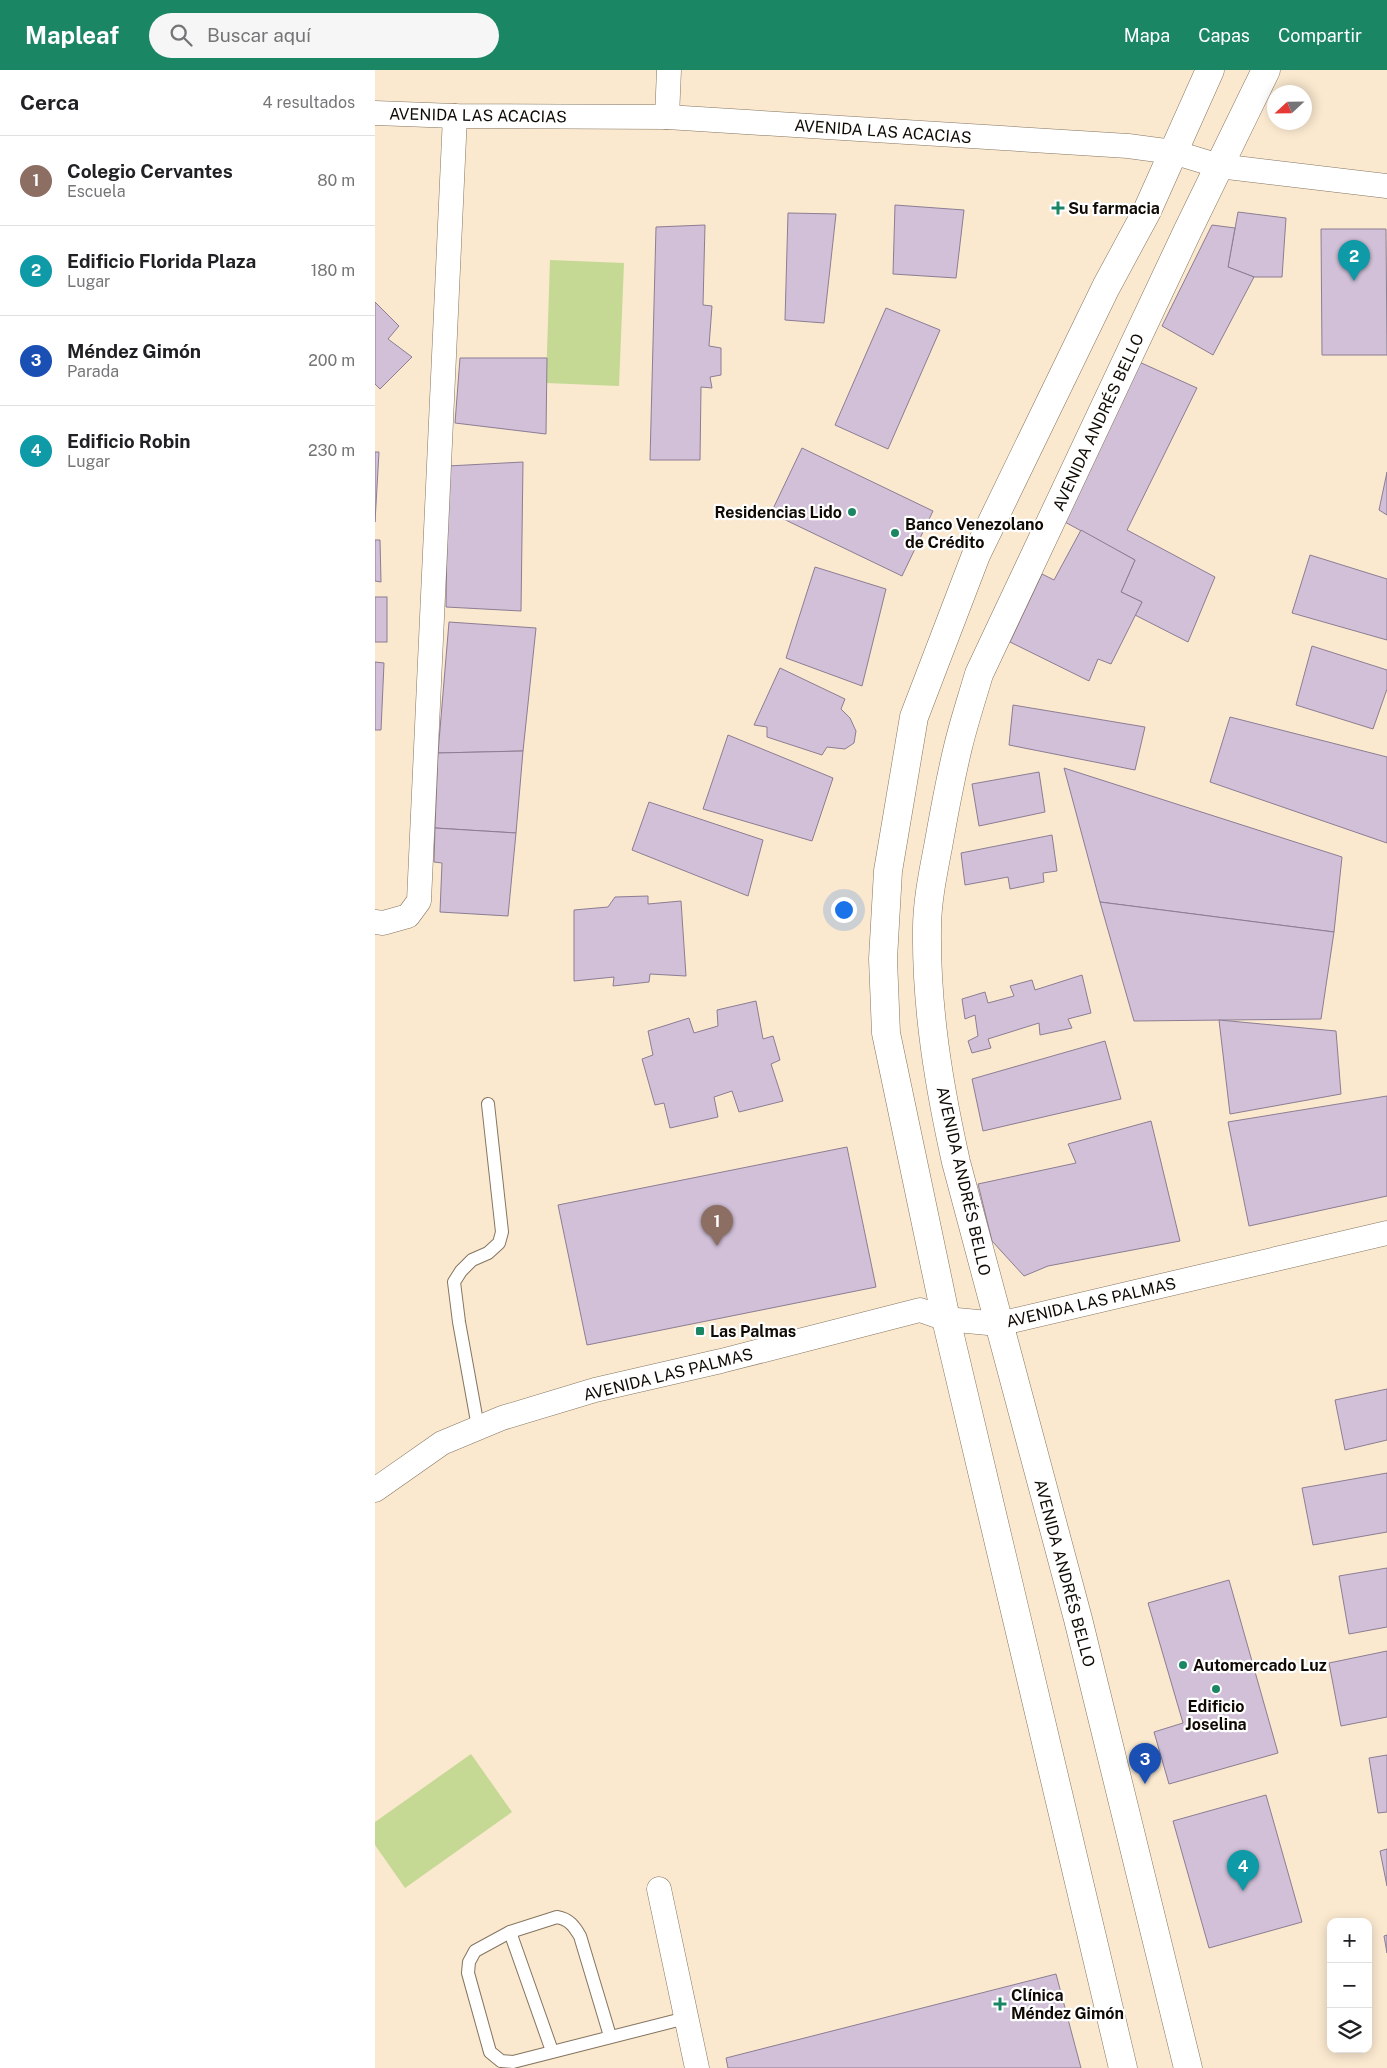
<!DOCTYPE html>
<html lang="es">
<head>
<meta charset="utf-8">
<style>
	:root { --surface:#fff; --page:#f6f6f6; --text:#202124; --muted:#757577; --line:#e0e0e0; --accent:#1a8664 }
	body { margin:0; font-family:"Public Sans",sans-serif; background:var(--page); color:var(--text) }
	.controls { position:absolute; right:15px; bottom:15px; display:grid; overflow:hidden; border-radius:10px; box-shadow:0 2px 12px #0003 }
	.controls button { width:45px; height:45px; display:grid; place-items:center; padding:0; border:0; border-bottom:1px solid var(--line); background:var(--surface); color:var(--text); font:25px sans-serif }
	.compass { position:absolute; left:892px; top:15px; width:45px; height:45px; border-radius:50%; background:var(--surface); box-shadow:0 2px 12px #0003; rotate:248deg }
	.you { position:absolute; left:468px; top:839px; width:18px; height:18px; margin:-12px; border:4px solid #fff; border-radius:50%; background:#1a73e8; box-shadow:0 0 0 8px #1a73e833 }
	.badge { display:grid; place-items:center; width:32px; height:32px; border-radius:50%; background:var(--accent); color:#fff; font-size:16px; font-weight:700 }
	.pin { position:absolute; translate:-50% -41px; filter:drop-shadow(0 1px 2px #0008) }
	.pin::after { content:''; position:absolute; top:26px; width:18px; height:15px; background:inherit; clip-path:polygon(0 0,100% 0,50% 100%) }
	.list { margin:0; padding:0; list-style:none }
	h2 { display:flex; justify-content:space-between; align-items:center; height:65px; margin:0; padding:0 20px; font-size:21px }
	h2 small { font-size:16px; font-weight:400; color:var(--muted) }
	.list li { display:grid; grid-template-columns:32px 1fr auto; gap:15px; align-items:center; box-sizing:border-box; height:90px; padding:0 20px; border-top:1px solid var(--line) }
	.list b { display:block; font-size:19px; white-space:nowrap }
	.list p { margin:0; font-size:16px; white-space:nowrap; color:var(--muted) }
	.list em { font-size:16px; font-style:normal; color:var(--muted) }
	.icon { flex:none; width:28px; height:28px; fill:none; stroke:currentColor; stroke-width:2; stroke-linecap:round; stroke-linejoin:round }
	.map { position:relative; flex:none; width:1012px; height:1998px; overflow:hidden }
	header { display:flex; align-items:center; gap:30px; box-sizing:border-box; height:70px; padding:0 25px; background:var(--accent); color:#fff }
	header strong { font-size:24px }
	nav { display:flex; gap:28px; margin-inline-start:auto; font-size:18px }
	.search { width:350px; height:45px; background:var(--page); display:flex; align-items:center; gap:12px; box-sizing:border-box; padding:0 18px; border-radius:28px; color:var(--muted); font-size:19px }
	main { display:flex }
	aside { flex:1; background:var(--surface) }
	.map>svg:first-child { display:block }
	.green { fill:#c5d994 }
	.building { fill:#d1c0d8; stroke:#8c7d93 }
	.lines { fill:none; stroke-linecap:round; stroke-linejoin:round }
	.lane-casing { stroke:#85755f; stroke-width:14 }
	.street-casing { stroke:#85755f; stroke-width:25 }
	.secondary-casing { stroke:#85755f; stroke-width:29 }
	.lane { stroke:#fff; stroke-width:12 }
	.street { stroke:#fff; stroke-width:24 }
	.secondary { stroke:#fff; stroke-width:28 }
	.poi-dot { fill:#1a8664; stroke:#fff; stroke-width:2 }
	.labels { text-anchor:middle; stroke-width:4.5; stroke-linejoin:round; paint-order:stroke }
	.street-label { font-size:16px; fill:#100a04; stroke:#fff }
	.poi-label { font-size:16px; font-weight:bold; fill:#100a04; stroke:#fff; text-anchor:start }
</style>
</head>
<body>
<header>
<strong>Mapleaf</strong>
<div class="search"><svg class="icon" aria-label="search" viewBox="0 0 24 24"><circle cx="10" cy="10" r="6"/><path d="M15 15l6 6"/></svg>Buscar aquí</div>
<nav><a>Mapa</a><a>Capas</a><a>Compartir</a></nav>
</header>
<main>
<aside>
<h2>Cerca<small>4 resultados</small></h2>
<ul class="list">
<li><span class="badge" style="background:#8d6e63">1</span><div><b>Colegio Cervantes</b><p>Escuela</p></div><em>80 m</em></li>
<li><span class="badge" style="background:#0f9aa8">2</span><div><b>Edificio Florida Plaza</b><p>Lugar</p></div><em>180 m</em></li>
<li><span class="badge" style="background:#1a4fb4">3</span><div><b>Méndez Gimón</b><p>Parada</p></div><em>200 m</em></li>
<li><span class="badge" style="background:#0f9aa8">4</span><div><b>Edificio Robin</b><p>Lugar</p></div><em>230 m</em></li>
</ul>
</aside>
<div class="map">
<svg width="1012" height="1998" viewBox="0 0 1012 1998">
	<rect width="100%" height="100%" fill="#fae8cf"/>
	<!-- green -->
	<g class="green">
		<polygon points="175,190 249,193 244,316 171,313"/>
		<polygon points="96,1684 137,1742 30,1818 0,1775 0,1752"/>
	</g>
	<!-- building -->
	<g class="building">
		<polygon points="520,135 589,140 581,208 518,204"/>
		<polygon points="863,142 911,148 907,207 879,207 853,197"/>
		<polygon points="413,143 461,144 449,253 410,250"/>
		<polygon points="330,155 328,235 337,236 334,276 346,278 346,305 335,307 337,318 326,317 325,390 275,390 281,157"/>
		<polygon points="837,155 860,158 853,197 879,207 838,285 787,256"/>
		<polygon points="946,159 1011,159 1012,285 947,285"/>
		<polygon points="0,232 24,256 13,269 37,287 5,319 0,314"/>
		<polygon points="511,238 565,260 513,379 460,355"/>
		<polygon points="85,288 172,288 171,364 80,353"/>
		<polygon points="762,291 822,318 752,460 840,507 813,572 760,545 767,532 746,522 760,490 688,451"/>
		<polygon points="427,378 558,441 527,506 396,443"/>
		<polygon points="0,382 4,382 0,452"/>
		<polygon points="148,392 146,541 71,537 73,396"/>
		<polygon points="1012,402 1012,445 1004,440"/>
		<polygon points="706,460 760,490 746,522 767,532 736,594 723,589 714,611 635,572 667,504 679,510"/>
		<polygon points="0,470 5,470 6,512 0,511"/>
		<polygon points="935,485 1012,509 1012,570 917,543"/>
		<polygon points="440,497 511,519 487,616 411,588"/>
		<rect x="0" y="527" width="12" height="45"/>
		<polygon points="74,552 161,558 148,681 63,683"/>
		<polygon points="937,576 1012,600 1012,619 998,659 921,635"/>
		<polygon points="0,592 9,593 6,660 0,660"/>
		<polygon points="405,598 470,629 466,639 475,648 481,661 479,673 470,679 452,677 447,685 392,667 392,657 379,655"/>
		<polygon points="638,635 770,657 760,700 634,675"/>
		<polygon points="855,647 1012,687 1012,773 835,712"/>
		<polygon points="353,665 458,708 437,771 328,739"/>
		<polygon points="148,681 141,763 60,758 63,683"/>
		<polygon points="689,698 967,787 959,862 725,832"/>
		<polygon points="664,702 670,742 604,756 597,714"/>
		<polygon points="274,732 388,770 373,826 257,780"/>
		<polygon points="60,758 141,763 133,846 65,842 67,793 59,792"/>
		<polygon points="677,765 682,801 668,803 669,812 635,819 633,807 590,815 586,783"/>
		<polygon points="273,826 273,834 306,831 311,906 275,904 274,912 238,916 239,907 199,911 199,840 233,837 240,827"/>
		<polygon points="725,832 959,862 946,949 759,951"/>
		<polygon points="707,905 716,943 693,949 697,958 665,965 664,953 613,969 616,978 597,983 593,971 603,966 600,945 590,949 587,929 610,922 613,933 639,926 635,916 657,910 660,920"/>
		<polygon points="381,931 388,969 398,966 405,990 396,994 408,1031 364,1042 357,1021 339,1027 343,1047 295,1058 289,1033 280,1035 267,989 278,985 273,961 314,948 319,963 343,956 342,940"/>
		<polygon points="844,950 961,961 966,1024 855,1044"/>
		<polygon points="730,971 746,1029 608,1061 597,1009"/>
		<polygon points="1012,1026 1012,1126 874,1156 853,1052"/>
		<polygon points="776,1051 805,1171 673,1196 649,1206 617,1171 603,1114 701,1093 693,1074"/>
		<polygon points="472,1077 501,1217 212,1275 183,1135"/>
		<polygon points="1012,1319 1012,1370 970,1380 960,1330"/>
		<polygon points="1012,1403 1012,1462 938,1475 927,1418"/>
		<polygon points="1012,1498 1012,1557 974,1564 964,1506"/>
		<polygon points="854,1510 903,1683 794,1714 779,1662 808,1653 773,1533"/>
		<polygon points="1012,1581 1012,1647 966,1656 954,1593"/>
		<polygon points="1012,1685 1012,1742 1003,1743 994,1688"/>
		<polygon points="891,1725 927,1852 834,1878 798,1751"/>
		<polygon points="1012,1779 1012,1816 1005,1781"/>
		<polygon points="1012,1865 1012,1883 1009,1866"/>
		<polygon points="681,1904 706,1998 353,1998 351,1988"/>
	</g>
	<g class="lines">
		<!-- lane casing -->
		<g class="lane-casing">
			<g id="lane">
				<polyline points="103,1357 84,1252 79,1212 86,1201 97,1190 113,1183 124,1173 127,1162 113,1034"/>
				<polyline points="135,1862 177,1981"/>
				<path d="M 235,1966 L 205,1866 C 199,1856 194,1849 182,1847 L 135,1862 L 100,1881 L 94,1892 L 93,1903 L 115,1982 L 126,1991 L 138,1992 L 311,1948"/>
			</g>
		</g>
		<!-- street casing -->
		<g class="street-casing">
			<g id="street">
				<polyline points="0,43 80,46 292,47 753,76 798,82 844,96 1012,116"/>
				<polyline points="292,47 294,0"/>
				<polyline points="0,852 8,853 33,846 44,831 80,46"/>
				<polyline points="0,1420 67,1373 127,1348 220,1320 346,1291 545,1240 571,1249 624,1254 1012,1163"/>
				<polyline points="284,1819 322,1998"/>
			</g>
		</g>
		<!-- secondary casing -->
		<g class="secondary-casing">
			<g id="secondary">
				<polyline points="748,1998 571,1249 511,963 508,889 513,801 539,647 601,485 731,217 772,141 835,0"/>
				<path d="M 813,1998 L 703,1549 L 581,1092 C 564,1016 551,938 552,859 C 552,832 558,803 563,777 C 569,743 575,710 583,677 C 589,652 597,628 604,604 L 813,160 L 891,0"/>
			</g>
		</g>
		<!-- lane -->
		<use href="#lane" class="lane"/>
		<!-- street -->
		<use href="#street" class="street"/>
		<!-- secondary -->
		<use href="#secondary" class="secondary"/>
	</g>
	<!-- markers -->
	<g class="poi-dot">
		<path d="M680.5 130.5h5v5h5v5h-5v5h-5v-5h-5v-5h5z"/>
		<circle cx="477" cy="442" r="5"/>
		<circle cx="520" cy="463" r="5"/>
		<rect x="320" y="1256" width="10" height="10" rx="2.5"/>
		<circle cx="808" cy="1595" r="5"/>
		<circle cx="841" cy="1619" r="5"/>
		<path d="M622.5 1926.5h5v5h5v5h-5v5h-5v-5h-5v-5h5z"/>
	</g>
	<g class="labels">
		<!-- street labels -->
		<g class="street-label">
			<text transform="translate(103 45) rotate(1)" y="6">AVENIDA LAS ACACIAS</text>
			<text transform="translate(508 61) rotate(4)" y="6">AVENIDA LAS ACACIAS</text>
			<text transform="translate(723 352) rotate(-65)" y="6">AVENIDA ANDRÉS BELLO</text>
			<text transform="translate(589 1111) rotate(77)" y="6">AVENIDA ANDRÉS BELLO</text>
			<text transform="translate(716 1232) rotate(-13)" y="6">AVENIDA LAS PALMAS</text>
			<text transform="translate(293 1304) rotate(-14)" y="6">AVENIDA LAS PALMAS</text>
			<text transform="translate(690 1503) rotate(75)" y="6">AVENIDA ANDRÉS BELLO</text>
		</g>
		<!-- poi labels -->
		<g class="poi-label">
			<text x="693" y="144">Su farmacia</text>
			<text x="467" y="448" text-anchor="end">Residencias Lido</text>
			<text x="530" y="460">Banco Venezolano<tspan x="530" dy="18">de Crédito</tspan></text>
			<text x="335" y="1267">Las Palmas</text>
			<text x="818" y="1601">Automercado Luz</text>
			<text x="841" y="1642" text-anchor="middle">Edificio<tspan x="841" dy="18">Joselina</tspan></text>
			<text x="636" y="1931">Clínica<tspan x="636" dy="18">Méndez Gimón</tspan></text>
		</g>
	</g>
</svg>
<div class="controls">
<button>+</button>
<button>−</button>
<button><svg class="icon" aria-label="layers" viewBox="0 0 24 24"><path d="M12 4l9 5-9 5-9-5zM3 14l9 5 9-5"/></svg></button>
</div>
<svg class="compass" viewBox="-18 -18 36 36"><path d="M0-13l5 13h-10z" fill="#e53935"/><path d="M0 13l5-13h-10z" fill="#757577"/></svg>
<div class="you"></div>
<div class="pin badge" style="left:342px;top:1176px;background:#8d6e63">1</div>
<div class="pin badge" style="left:979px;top:211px;background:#0f9aa8">2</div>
<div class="pin badge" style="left:770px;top:1714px;background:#1a4fb4">3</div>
<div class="pin badge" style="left:868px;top:1821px;background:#0f9aa8">4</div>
</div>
</main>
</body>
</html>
